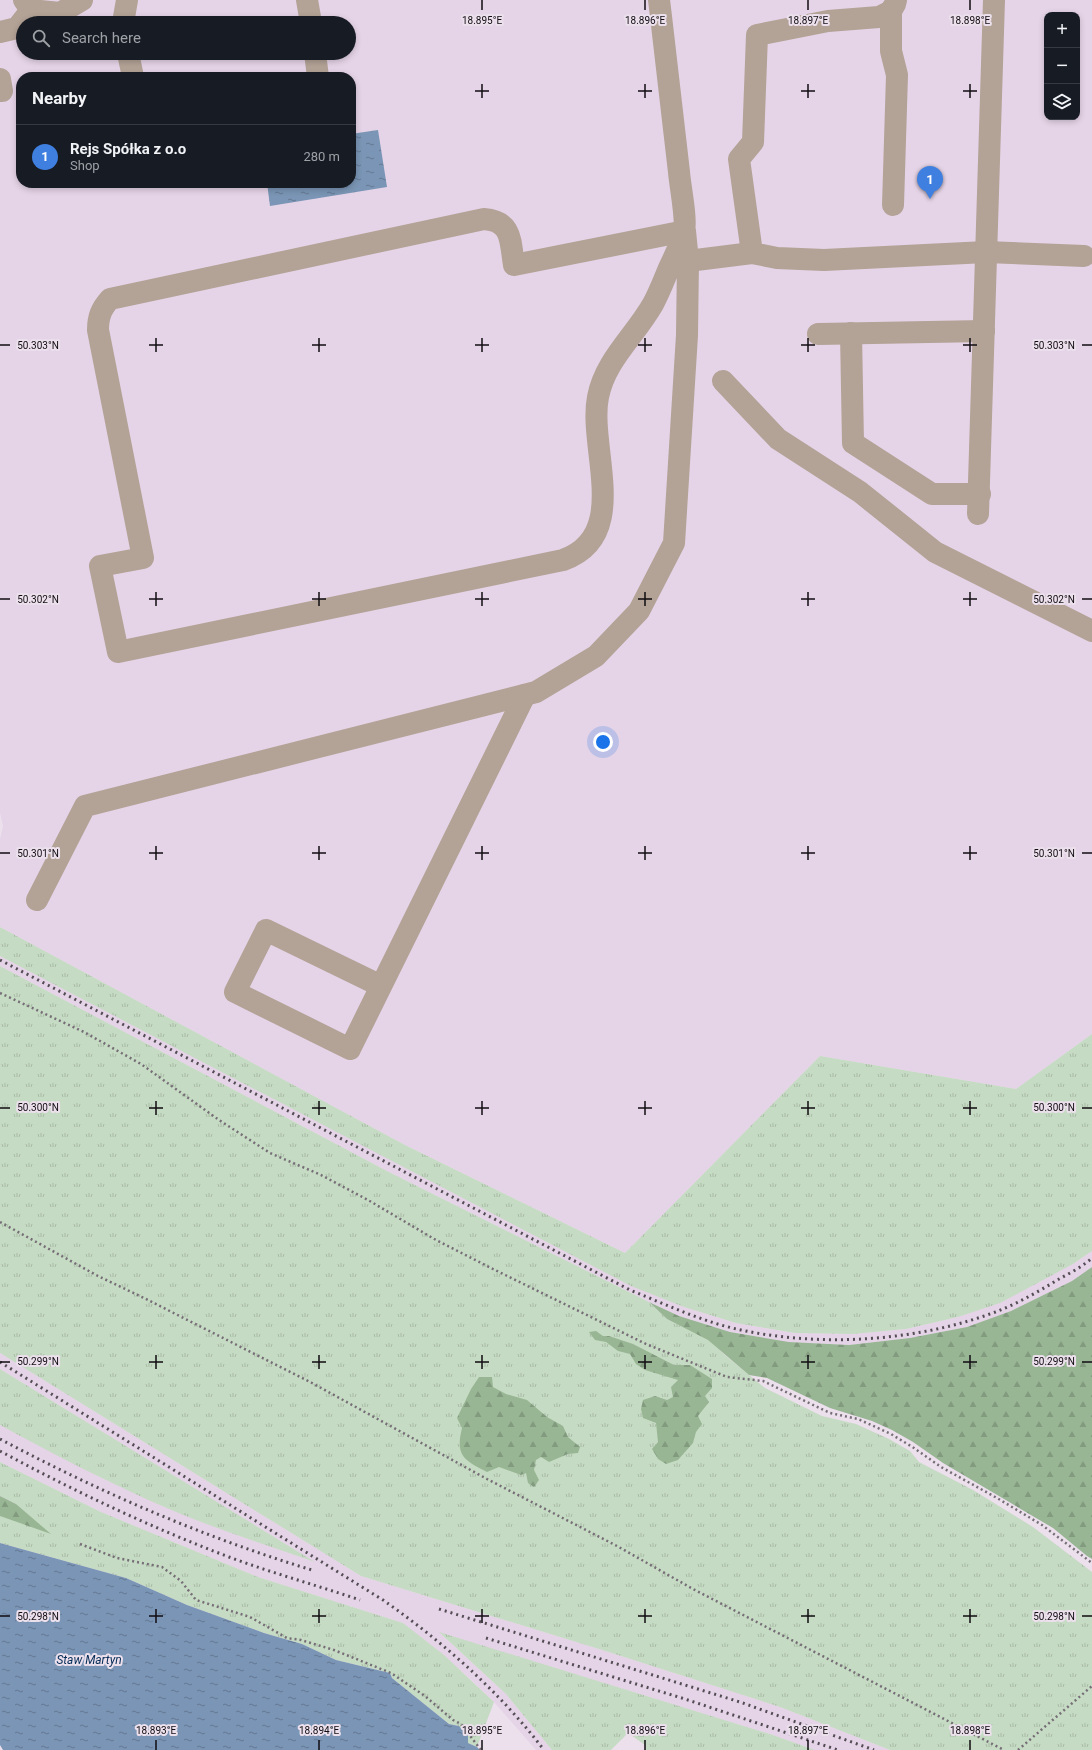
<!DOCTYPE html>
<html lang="en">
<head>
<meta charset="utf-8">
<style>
	:root { --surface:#171b24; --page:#242831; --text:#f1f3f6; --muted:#9ea1a6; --line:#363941; --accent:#2563eb }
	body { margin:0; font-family:Roboto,sans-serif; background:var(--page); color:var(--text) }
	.controls { position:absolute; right:12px; top:12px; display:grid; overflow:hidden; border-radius:8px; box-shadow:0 2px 6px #0003 }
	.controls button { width:36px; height:36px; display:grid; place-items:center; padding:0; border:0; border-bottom:1px solid var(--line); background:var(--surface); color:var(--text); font:20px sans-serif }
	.you { position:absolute; left:603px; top:742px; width:14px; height:14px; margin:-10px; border:3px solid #fff; border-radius:50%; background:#1a73e8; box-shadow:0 0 0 6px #1a73e833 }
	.badge { display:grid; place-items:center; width:26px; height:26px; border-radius:50%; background:var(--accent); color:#fff; font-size:13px; font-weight:700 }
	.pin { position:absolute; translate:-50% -33px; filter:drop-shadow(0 1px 2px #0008) }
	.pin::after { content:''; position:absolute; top:21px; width:14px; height:12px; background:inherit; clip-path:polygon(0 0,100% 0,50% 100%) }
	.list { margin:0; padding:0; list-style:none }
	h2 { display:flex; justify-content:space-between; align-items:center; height:52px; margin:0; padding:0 16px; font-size:17px }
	h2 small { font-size:13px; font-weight:400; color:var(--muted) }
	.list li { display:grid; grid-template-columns:26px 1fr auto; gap:12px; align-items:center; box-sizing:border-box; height:64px; padding:0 16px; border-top:1px solid var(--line) }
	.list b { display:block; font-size:15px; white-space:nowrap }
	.list p { margin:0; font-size:13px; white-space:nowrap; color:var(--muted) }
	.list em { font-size:13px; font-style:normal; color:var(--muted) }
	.icon { flex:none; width:22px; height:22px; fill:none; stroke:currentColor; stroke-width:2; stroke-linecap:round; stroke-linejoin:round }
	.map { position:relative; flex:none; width:1092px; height:1750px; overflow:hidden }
	.search { position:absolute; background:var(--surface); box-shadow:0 2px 6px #0003; left:16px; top:16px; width:340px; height:44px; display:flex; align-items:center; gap:10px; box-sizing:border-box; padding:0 14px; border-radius:22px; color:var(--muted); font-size:15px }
	.panel { position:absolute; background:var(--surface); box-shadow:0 2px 6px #0003; left:16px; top:72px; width:340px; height:116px; border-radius:16px }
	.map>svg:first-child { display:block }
	.built { fill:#e5d4e7; fill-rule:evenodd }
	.grass { fill:url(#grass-tufts) }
	.forest { fill:url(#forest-firs) }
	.water { fill:url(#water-ripples) }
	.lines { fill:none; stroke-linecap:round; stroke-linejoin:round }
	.path { stroke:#766e77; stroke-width:2.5; stroke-dasharray:2 3; stroke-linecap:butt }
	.minor { stroke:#b3a296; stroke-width:22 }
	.rail { stroke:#534c54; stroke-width:3; stroke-dasharray:2 4; stroke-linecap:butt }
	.ticks { fill:none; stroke:#110d12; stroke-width:1.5 }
	.labels { text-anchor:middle; stroke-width:4; stroke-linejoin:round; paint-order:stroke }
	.water-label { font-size:12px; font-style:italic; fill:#032b55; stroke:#ece0ed }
	.ticks-label { font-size:10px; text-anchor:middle; fill:#110d12; stroke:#ece0ed; stroke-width:4; stroke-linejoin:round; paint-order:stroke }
</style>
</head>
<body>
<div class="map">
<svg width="1092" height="1750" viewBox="0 0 1092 1750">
	<defs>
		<pattern id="grass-tufts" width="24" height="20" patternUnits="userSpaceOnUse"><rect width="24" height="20" fill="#c6dbc3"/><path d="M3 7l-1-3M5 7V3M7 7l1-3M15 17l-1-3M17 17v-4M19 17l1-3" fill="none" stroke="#a9bba6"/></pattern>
		<pattern id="forest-firs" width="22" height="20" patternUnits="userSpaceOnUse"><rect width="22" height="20" fill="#98b694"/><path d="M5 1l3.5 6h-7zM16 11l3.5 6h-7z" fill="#829b7f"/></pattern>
		<pattern id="water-ripples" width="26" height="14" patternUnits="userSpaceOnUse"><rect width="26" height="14" fill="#7a95b5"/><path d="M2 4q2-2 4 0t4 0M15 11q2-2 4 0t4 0" fill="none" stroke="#637892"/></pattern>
	</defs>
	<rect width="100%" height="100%" fill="#ece0ed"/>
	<!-- built -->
	<g class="built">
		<path d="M 0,0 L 1092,0 L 1092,1034 L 1016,1089 L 820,1056 L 625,1253 L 405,1145 L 0,927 L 0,839 L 3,826 L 0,813 ZM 1047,15 L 1077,15 L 1077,117 L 1047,117 ZM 23,23 L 349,23 L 349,53 L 23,53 ZM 21,77 L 351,77 L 351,183 L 21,183 Z"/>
		<polygon points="0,956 684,1307 736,1323 795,1333 853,1334 906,1329 958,1317 1073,1264 1092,1251 1092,1267 1072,1281 1011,1311 967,1327 910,1338 849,1345 789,1342 730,1332 679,1316 649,1302 387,1171 0,966"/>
		<polygon points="0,1353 361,1576 599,1649 780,1707 890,1750 815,1750 770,1734 440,1633 506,1694 552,1750 536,1750 494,1702 468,1677 403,1623 258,1577 101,1512 0,1462 0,1425 104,1479 170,1509 243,1537 313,1561 0,1369"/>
	</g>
	<!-- grass -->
	<g class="grass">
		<polygon points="0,927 405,1145 625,1253 820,1056 1016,1089 1092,1034 1092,1251 1073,1264 1000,1303 958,1317 906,1329 853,1334 795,1333 736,1323 684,1307 631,1286 0,956"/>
		<polygon points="0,966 387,1171 649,1302 667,1319 708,1339 726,1356 765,1388 822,1416 856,1424 889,1439 910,1451 919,1462 973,1490 1033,1527 1092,1572 1092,1750 890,1750 780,1707 599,1649 361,1576 0,1353"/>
		<path d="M 0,1369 L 315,1562 C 266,1545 216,1529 169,1509 C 111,1484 55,1455 0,1425 Z"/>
		<polygon points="0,1462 101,1512 258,1577 403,1623 444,1655 494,1702 477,1747 468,1743 459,1726 449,1724 392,1678 390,1673 336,1660 302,1644 264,1633 187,1605 126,1578 0,1543 0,1516 16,1504 0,1496"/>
		<polygon points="439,1632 770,1734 815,1750 645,1750 645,1745 628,1733 611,1750 552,1750 506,1694"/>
	</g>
	<!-- forest -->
	<g class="forest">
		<polygon points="1092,1267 1092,1559 1087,1556 1053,1528 943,1463 913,1442 892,1430 872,1421 830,1408 767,1378 749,1375 708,1340 667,1319 649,1302 679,1316 730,1332 789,1342 849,1345 910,1338 967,1327 1011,1311 1072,1281"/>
		<polygon points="596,1331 603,1336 609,1336 633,1344 674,1365 690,1365 712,1379 712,1388 705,1396 709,1402 698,1416 702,1424 696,1432 693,1443 678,1460 666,1464 658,1459 652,1449 658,1442 656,1423 643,1418 641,1409 643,1400 655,1396 667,1400 673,1397 671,1387 678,1380 645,1370 636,1364 630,1354 618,1351 606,1342 595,1340 589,1332"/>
		<path d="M 479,1377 L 492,1377 L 493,1387 L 506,1394 L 527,1400 L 547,1417 L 563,1426 L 568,1437 L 580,1447 L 578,1453 L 568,1454 L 549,1462 L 541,1457 L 536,1460 L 534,1470 L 539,1480 L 534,1487 L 528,1483 L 526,1473 L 521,1475 L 499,1467 L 487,1472 C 464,1460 455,1456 462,1428 L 457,1418 L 471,1389 Z"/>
		<polygon points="0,1496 16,1504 51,1534 0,1516"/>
	</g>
	<!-- water -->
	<g class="water">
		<polygon points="378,130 387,187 270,206 267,183 351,183 351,134"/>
		<polygon points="0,1543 126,1578 187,1605 264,1633 302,1644 336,1660 390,1673 392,1678 449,1724 459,1726 468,1736 468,1743 477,1747 480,1750 3,1750 0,1745"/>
	</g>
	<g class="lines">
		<!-- path -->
		<g class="path">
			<polyline points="0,993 84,1032 141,1064 219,1120 270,1153 321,1175 368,1200 436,1240 493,1269 646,1344 727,1377 763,1381 830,1413 858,1419 891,1434 914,1448 941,1467 997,1498 1042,1525 1092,1563"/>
			<polyline points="0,1222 98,1276 144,1298 312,1383 487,1479 617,1546 693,1589 1004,1750"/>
			<polyline points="80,1544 117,1558 162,1567 181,1581 196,1600 250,1617 287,1638 301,1640 334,1650 391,1673 425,1696 453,1720 461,1724 481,1750"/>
			<polyline points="1018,1750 1092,1686"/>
		</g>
		<!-- minor -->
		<g class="minor">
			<polyline points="24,0 31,10 60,13 82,0"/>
			<polyline points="307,0 311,23"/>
			<polyline points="891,11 879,17 828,21 757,35 753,142 739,159 752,253 777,258 824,260 986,252 1084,256"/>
			<polyline points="123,23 127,0"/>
			<polyline points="0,32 17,28 31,10"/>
			<polyline points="128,53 133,77"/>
			<polyline points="315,53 318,77"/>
			<polyline points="0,79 2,91 0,91"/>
			<polyline points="893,205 897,75 891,51 891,11 895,4 896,0"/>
			<polyline points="688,261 752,253"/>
			<polyline points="851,333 853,443 932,494 980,494"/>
			<polyline points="818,334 984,331"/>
			<polyline points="723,381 778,439 860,492 935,552 1092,631"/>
			<polyline points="978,514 994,0"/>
			<path d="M 37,900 L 85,806 L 536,692 L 596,656 L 639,611 L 674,543 L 687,335 L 688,261 L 685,231 L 514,265 C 510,242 513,221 484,219 L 110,299 C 101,309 98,317 98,330 L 143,558 L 100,566 L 118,652 L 563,560 C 632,536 588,448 598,397 C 605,360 635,336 653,304 C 659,293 664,280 669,268 C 674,257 681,244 684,232 C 687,219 680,186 679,172 C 672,114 666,57 659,0"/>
			<polyline points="381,986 266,930 235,992 350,1049 525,695"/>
		</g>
		<!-- rail -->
		<g class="rail">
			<path d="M 0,960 L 630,1290 C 667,1305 703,1322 741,1330 C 825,1348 923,1341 1003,1309 C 1022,1301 1041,1290 1059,1279 C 1070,1273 1082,1267 1092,1258"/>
			<path d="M 0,1362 L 383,1600 C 443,1642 499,1691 544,1750"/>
			<path d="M 0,1439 C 100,1492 203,1537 312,1570"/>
			<path d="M 0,1451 C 74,1491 150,1527 229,1557 C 272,1573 316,1585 360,1600"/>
			<polyline points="439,1609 740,1702 874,1750"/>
			<polyline points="486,1638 685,1699 838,1750"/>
		</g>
	</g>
	<!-- ticks -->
	<path class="ticks" d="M 482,0 L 482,10M 645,0 L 645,10M 808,0 L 808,10M 970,0 L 970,10M 482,84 L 482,98M 645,84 L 645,98M 808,84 L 808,98M 970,84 L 970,98M 475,91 L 489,91M 638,91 L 652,91M 801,91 L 815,91M 963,91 L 977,91M 156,338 L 156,352M 319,338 L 319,352M 482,338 L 482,352M 645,338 L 645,352M 808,338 L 808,352M 970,338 L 970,352M 0,345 L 10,345M 149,345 L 163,345M 312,345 L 326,345M 475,345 L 489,345M 638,345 L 652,345M 801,345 L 815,345M 963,345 L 977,345M 1082,345 L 1092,345M 156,592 L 156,606M 319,592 L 319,606M 482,592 L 482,606M 645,592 L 645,606M 808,592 L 808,606M 970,592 L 970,606M 0,599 L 10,599M 149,599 L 163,599M 312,599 L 326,599M 475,599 L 489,599M 638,599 L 652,599M 801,599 L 815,599M 963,599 L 977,599M 1082,599 L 1092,599M 156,846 L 156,860M 319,846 L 319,860M 482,846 L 482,860M 645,846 L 645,860M 808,846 L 808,860M 970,846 L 970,860M 0,853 L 10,853M 149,853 L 163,853M 312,853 L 326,853M 475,853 L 489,853M 638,853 L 652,853M 801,853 L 815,853M 963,853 L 977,853M 1082,853 L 1092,853M 156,1101 L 156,1115M 319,1101 L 319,1115M 482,1101 L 482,1115M 645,1101 L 645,1115M 808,1101 L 808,1115M 970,1101 L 970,1115M 0,1108 L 10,1108M 149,1108 L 163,1108M 312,1108 L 326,1108M 475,1108 L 489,1108M 638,1108 L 652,1108M 801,1108 L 815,1108M 963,1108 L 977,1108M 1082,1108 L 1092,1108M 156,1355 L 156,1369M 319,1355 L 319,1369M 482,1355 L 482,1369M 645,1355 L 645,1369M 808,1355 L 808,1369M 970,1355 L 970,1369M 0,1362 L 10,1362M 149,1362 L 163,1362M 312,1362 L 326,1362M 475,1362 L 489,1362M 638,1362 L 652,1362M 801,1362 L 815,1362M 963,1362 L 977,1362M 1082,1362 L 1092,1362M 156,1609 L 156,1623M 319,1609 L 319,1623M 482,1609 L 482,1623M 645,1609 L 645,1623M 808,1609 L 808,1623M 970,1609 L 970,1623M 0,1616 L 10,1616M 149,1616 L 163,1616M 312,1616 L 326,1616M 475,1616 L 489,1616M 638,1616 L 652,1616M 801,1616 L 815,1616M 963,1616 L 977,1616M 1082,1616 L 1092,1616M 156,1740 L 156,1750M 319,1740 L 319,1750M 482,1740 L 482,1750M 645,1740 L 645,1750M 808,1740 L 808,1750M 970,1740 L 970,1750"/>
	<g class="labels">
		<!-- water labels -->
		<g class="water-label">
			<text x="89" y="1664">Staw Martyn</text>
		</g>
	</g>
	<g class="ticks-label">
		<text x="482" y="24">18.895°E</text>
		<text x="645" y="24">18.896°E</text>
		<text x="808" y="24">18.897°E</text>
		<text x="970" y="24">18.898°E</text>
		<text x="38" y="349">50.303°N</text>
		<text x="1054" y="349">50.303°N</text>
		<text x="38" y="603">50.302°N</text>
		<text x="1054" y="603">50.302°N</text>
		<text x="38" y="857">50.301°N</text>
		<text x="1054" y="857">50.301°N</text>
		<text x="38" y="1111">50.300°N</text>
		<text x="1054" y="1111">50.300°N</text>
		<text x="38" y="1365">50.299°N</text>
		<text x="1054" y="1365">50.299°N</text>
		<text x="38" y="1620">50.298°N</text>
		<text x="1054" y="1620">50.298°N</text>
		<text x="156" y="1734">18.893°E</text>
		<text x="319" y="1734">18.894°E</text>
		<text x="482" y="1734">18.895°E</text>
		<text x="645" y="1734">18.896°E</text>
		<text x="808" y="1734">18.897°E</text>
		<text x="970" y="1734">18.898°E</text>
	</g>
</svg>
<div class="controls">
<button>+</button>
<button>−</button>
<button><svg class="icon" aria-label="layers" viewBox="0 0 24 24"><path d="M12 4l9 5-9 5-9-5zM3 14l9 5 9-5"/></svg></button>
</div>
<div class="you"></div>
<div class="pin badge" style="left:930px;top:199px;background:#3f7fe0">1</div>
<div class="search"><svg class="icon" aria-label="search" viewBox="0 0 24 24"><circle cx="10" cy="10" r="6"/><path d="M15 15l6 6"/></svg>Search here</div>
<section class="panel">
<h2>Nearby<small></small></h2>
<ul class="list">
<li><span class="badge" style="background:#3f7fe0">1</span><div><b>Rejs Spółka z o.o</b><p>Shop</p></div><em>280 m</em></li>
</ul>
</section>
</div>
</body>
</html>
